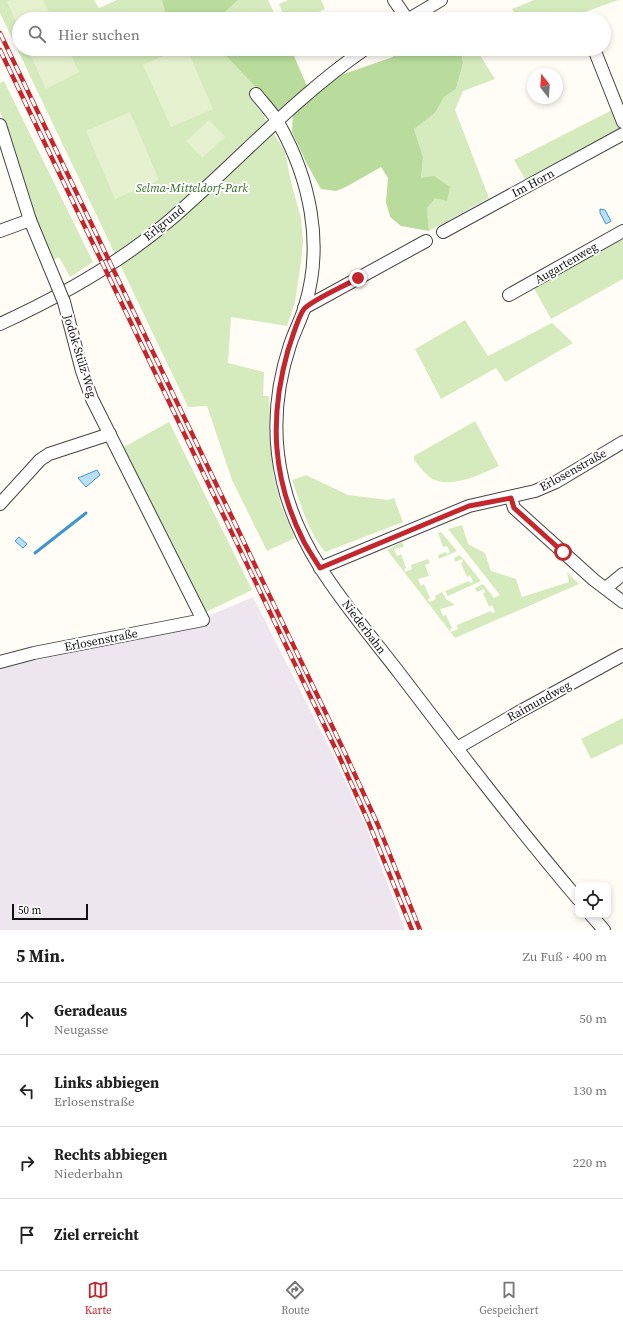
<!DOCTYPE html>
<html lang="de">
<head>
<meta charset="utf-8">
<style>
	:root { --surface:#fff; --page:#f6f6f6; --text:#222; --muted:#767676; --line:#e0e0e0; --accent:#c4262e }
	body { margin:0; font-family:"Source Serif 4",serif; background:var(--page); color:var(--text) }
	.controls { position:absolute; right:12px; bottom:12px; display:grid; overflow:hidden; border-radius:8px; box-shadow:0 2px 6px #0003 }
	.controls button { width:36px; height:36px; display:grid; place-items:center; padding:0; border:0; border-bottom:1px solid var(--line); background:var(--surface); color:var(--text); font:20px sans-serif }
	.compass { position:absolute; left:527px; top:68px; width:36px; height:36px; border-radius:50%; background:var(--surface); box-shadow:0 2px 6px #0003; rotate:343deg }
	.scale { position:absolute; left:12px; bottom:10px; width:76px; box-sizing:border-box; padding-left:4px; border:2px solid #111; border-top:0; font-size:11px; line-height:14px; white-space:nowrap; color:#111; -webkit-text-stroke:3px #fff; paint-order:stroke }
	.stop { position:absolute; width:12px; height:12px; margin:-9px; border:3px solid #c4262e; border-radius:50%; background:#fff }
	.stop.end { background:#c4262e; border-color:#fff; box-shadow:0 1px 4px #0008 }
	.list { margin:0; padding:0; list-style:none }
	h2 { display:flex; justify-content:space-between; align-items:center; height:52px; margin:0; padding:0 16px; font-size:17px }
	h2 small { font-size:13px; font-weight:400; color:var(--muted) }
	.list li { display:grid; grid-template-columns:26px 1fr auto; gap:12px; align-items:center; box-sizing:border-box; height:72px; padding:0 16px; border-top:1px solid var(--line) }
	.list b { display:block; font-size:15px; white-space:nowrap }
	.list p { margin:0; font-size:13px; white-space:nowrap; color:var(--muted) }
	.list em { font-size:13px; font-style:normal; color:var(--muted) }
	.icon { flex:none; width:22px; height:22px; fill:none; stroke:currentColor; stroke-width:2; stroke-linecap:round; stroke-linejoin:round }
	.map { position:relative; flex:none; width:623px; height:930px; overflow:hidden }
	.search { position:absolute; background:var(--surface); box-shadow:0 2px 6px #0003; left:12px; right:12px; top:12px; height:44px; display:flex; align-items:center; gap:10px; box-sizing:border-box; padding:0 14px; border-radius:22px; color:var(--muted); font-size:15px }
	.sheet { height:340px; background:var(--surface) }
	nav { display:flex; justify-content:space-around; align-items:center; box-sizing:border-box; height:56px; border-top:1px solid var(--line); background:var(--surface); font-size:11px; color:var(--muted) }
	nav a { display:grid; justify-items:center; gap:2px }
	nav .on { color:var(--accent) }
	.map>svg:first-child { display:block }
	.industrial { fill:#eee6ef }
	.green { fill:#d5ebbd }
	.forest { fill:#b9dc9c }
	.pitch { fill:#e6f2cf }
	.water { fill:#b9e0f7; stroke:#3f96cf }
	.lines { fill:none; stroke-linecap:round; stroke-linejoin:round }
	.stream { stroke:#3f96cf; stroke-width:3 }
	.street-casing { stroke:#444; stroke-width:14 }
	.street { stroke:#fff; stroke-width:12 }
	.rail-casing { stroke:#c4262e; stroke-width:4.5 }
	.rail { stroke:#fff; stroke-width:3; stroke-dasharray:9; stroke-linecap:butt }
	.street-bridge-casing { stroke:#444; stroke-width:14; stroke-linecap:butt }
	.street-bridge { stroke:#fff; stroke-width:12 }
	.route { stroke:#c4262e; stroke-width:5 }
	.labels { text-anchor:middle; stroke-width:4; stroke-linejoin:round; paint-order:stroke }
	.street-label { font-size:12px; fill:#111; stroke:#fff }
	.park-label { font-size:12px; font-style:italic; fill:#2f6b1f; stroke:#fff }
</style>
</head>
<body>
<div class="map">
<svg width="623" height="930" viewBox="0 0 623 930">
	<rect width="100%" height="100%" fill="#fffdf5"/>
	<!-- industrial -->
	<polygon class="industrial" points="253,597 336,761 367,829 405,930 0,930 0,668 173,631"/>
	<!-- green -->
	<g class="green">
		<polygon points="0,0 94,0 99,8 117,0 217,0 226,19 19,19 19,49 284,49 300,86 264,117 285,152 291,182 301,218 303,242 301,262 295,302 287,326 231,317 228,363 264,372 263,396 269,396 273,473 281,505 295,538 267,551 232,480 207,406 188,407 0,13"/>
		<polygon points="238,0 268,0 277,19 230,19 225,12"/>
		<polygon points="288,0 321,0 325,9 303,19 285,19 279,4"/>
		<polygon points="534,0 618,0 566,19 517,19 512,9"/>
		<polygon points="461,49 476,49 495,79 463,91 455,110 489,198 429,231 427,208 435,197 421,178 423,157 414,129 435,113 444,97 456,89 463,63"/>
		<polygon points="4,81 93,262 70,277 59,257 52,261 40,232 0,111 0,83"/>
		<polygon points="612,110 621,131 526,181 514,160"/>
		<polygon points="623,235 623,279 551,319 532,285"/>
		<polygon points="465,320 488,356 552,323 573,343 505,382 496,368 441,399 415,349"/>
		<path d="M 475,421 L 499,466 C 481,474 450,490 431,478 C 425,474 419,466 414,460 L 414,456 Z"/>
		<polygon points="169,422 252,590 206,612 122,448"/>
		<path d="M 306,475 L 348,495 L 388,500 L 394,498 L 403,522 L 325,552 C 308,531 301,505 292,480 Z"/>
		<polygon points="462,525 468,544 485,553 491,571 516,579 522,597 569,582 567,572 579,584 455,638 387,550 402,542 404,547 394,549 397,556 401,554 406,568 404,569 405,572 412,569 411,565 428,559 430,563 425,565 429,576 418,579 421,586 424,584 430,598 428,599 429,602 436,599 435,596 442,592 446,599 455,605 440,609 443,616 446,615 452,628 450,629 451,632 458,629 457,625 491,611 492,613 495,612 492,605 489,607 483,593 485,592 484,589 477,592 475,588 483,584 494,598 500,595 448,529"/>
		<polygon points="441,532 457,551 439,559 438,555 446,552 447,554 450,552 447,546 443,547 438,533"/>
		<polygon points="460,555 481,581 448,596 445,591 469,581 470,583 473,582 470,575 467,577 461,563 463,562 462,559 455,562 454,558"/>
		<polygon points="623,718 623,745 622,744 591,759 581,739"/>
	</g>
	<!-- forest -->
	<g class="forest">
		<polygon points="162,0 238,0 225,12 230,19 160,19 159,17 165,11"/>
		<polygon points="220,49 291,49 307,86 278,111"/>
		<polygon points="396,49 461,49 463,63 456,89 444,97 435,113 414,129 423,157 421,178 434,176 450,187 447,201 435,198 427,208 429,231 401,226 390,217 386,202 388,178 381,167 346,187 336,191 321,189 307,164 292,132 293,114 338,76 393,57"/>
	</g>
	<!-- pitch -->
	<g class="pitch">
		<polygon points="11,0 43,0 53,19 19,19 19,28 7,2"/>
		<polygon points="28,49 68,49 79,72 46,89"/>
		<polygon points="179,49 187,49 213,109 171,127 143,65"/>
		<polygon points="130,112 159,180 115,199 86,131"/>
		<polygon points="209,120 225,137 202,158 186,141"/>
	</g>
	<!-- water -->
	<g class="water">
		<polygon points="600,209 605,210 611,221 606,224 600,213"/>
		<polygon points="97,470 100,475 86,487 78,478"/>
		<polygon points="19,537 27,544 23,548 15,541"/>
	</g>
	<g class="lines">
		<!-- stream -->
		<polyline class="stream" points="35,553 86,513"/>
		<!-- street casing -->
		<g class="street-casing">
			<g id="street">
				<polyline points="394,0 407,19"/>
				<polyline points="409,19 441,0"/>
				<polyline points="594,49 623,122"/>
				<path d="M 256,94 C 264,104 273,113 279,124 C 310,179 324,244 305,306 C 301,320 294,332 290,345 C 275,390 272,436 283,482 C 300,557 355,615 400,674 C 458,750 516,826 578,899"/>
				<polyline points="0,125 30,220 57,285"/>
				<polyline points="0,231 30,220"/>
				<polyline points="443,232 623,134"/>
				<polyline points="509,295 623,231"/>
				<polyline points="304,308 426,241"/>
				<path d="M 0,324 C 59,297 120,263 170,220 C 235,164 294,98 365,49"/>
				<polyline points="511,498 514,508 594,580 623,602"/>
				<polyline points="0,504 40,460 49,454 110,434"/>
				<polyline points="320,568 469,506 535,491 556,482 623,442"/>
				<polyline points="606,588 623,574"/>
				<polyline points="0,662 34,653 203,620 92,399 82,371 64,302"/>
				<polyline points="457,748 519,712 623,655"/>
				<polyline points="591,915 604,930"/>
			</g>
		</g>
		<!-- street -->
		<use href="#street" class="street"/>
		<!-- rail casing -->
		<g class="rail-casing">
			<g id="rail">
				<polyline points="0,33 345,753 378,825 420,930"/>
				<polyline points="0,50 339,756 368,821 412,930"/>
			</g>
		</g>
		<!-- rail -->
		<use href="#rail" class="rail"/>
		<!-- street-bridge casing -->
		<g class="street-bridge-casing">
			<polyline id="street-bridge" points="57,285 64,302"/>
		</g>
		<!-- street-bridge -->
		<use href="#street-bridge" class="street-bridge"/>
	</g>
	<g class="lines">
		<!-- route -->
		<path class="route" d="M 358,278 C 345,286 316,298 305,308 C 299,313 291,342 288,350 C 269,418 272,479 304,542 C 309,551 315,560 320,568 L 452,513 L 469,506 L 511,498 L 514,508 L 563,552"/>
	</g>
	<g class="labels">
		<!-- street labels -->
		<g class="street-label">
			<text transform="translate(533 183) rotate(-28)" y="4">Im Horn</text>
			<text transform="translate(164 223) rotate(-39)" y="4">Erlgrund</text>
			<text transform="translate(566 263) rotate(-30)" y="4">Augartenweg</text>
			<text transform="translate(80 356) rotate(73)" y="4">Jodok-Stülz-Weg</text>
			<text transform="translate(573 470) rotate(-29)" y="4">Erlosenstraße</text>
			<text transform="translate(364 627) rotate(53)" y="4">Niederbahn</text>
			<text transform="translate(101 640) rotate(-11)" y="4">Erlosenstraße</text>
			<text transform="translate(539 701) rotate(-29)" y="4">Raimundweg</text>
		</g>
		<!-- park labels -->
		<g class="park-label">
			<text x="192" y="192">Selma-Mitteldorf-Park</text>
		</g>
	</g>
</svg>
<div class="controls">
<button><svg class="icon" aria-label="locate" viewBox="0 0 24 24"><circle cx="12" cy="12" r="6"/><path d="M12 2v4M12 18v4M2 12h4M18 12h4"/></svg></button>
</div>
<svg class="compass" viewBox="-18 -18 36 36"><path d="M0-13l5 13h-10z" fill="#e53935"/><path d="M0 13l5-13h-10z" fill="#767676"/></svg>
<div class="scale">50 m</div>
<div class="stop" style="left:563px;top:552px"></div>
<div class="stop end" style="left:358px;top:278px"></div>
<div class="search"><svg class="icon" aria-label="search" viewBox="0 0 24 24"><circle cx="10" cy="10" r="6"/><path d="M15 15l6 6"/></svg>Hier suchen</div>
</div>
<section class="sheet">
<h2>5 Min.<small>Zu Fuß · 400 m</small></h2>
<ul class="list">
<li><svg class="icon" aria-label="ahead" viewBox="0 0 24 24"><path d="M12 20V5M6 11l6-6 6 6"/></svg><div><b>Geradeaus</b><p>Neugasse</p></div><em>50 m</em></li>
<li><svg class="icon" aria-label="left" viewBox="0 0 24 24"><path d="M17 20v-9H6M10 6l-5 5 5 5"/></svg><div><b>Links abbiegen</b><p>Erlosenstraße</p></div><em>130 m</em></li>
<li><svg class="icon" aria-label="right" viewBox="0 0 24 24"><path d="M7 20v-9h11M14 6l5 5-5 5"/></svg><div><b>Rechts abbiegen</b><p>Niederbahn</p></div><em>220 m</em></li>
<li><svg class="icon" aria-label="arrive" viewBox="0 0 24 24"><path d="M6 21V4h12l-3 4 3 4H6"/></svg><div><b>Ziel erreicht</b></div></li>
</ul>
</section>
<nav>
<a class="on"><svg class="icon" aria-label="map" viewBox="0 0 24 24"><path d="M3 6l6-2 6 2 6-2v14l-6 2-6-2-6 2zM9 4v14M15 6v14"/></svg>Karte</a>
<a><svg class="icon" aria-label="directions" viewBox="0 0 24 24"><path d="M12 3l9 9-9 9-9-9zM9 14v-3h6M13 9l2 2-2 2"/></svg>Route</a>
<a><svg class="icon" aria-label="saved" viewBox="0 0 24 24"><path d="M7 4h10v16l-5-4-5 4z"/></svg>Gespeichert</a>
</nav>
</body>
</html>
